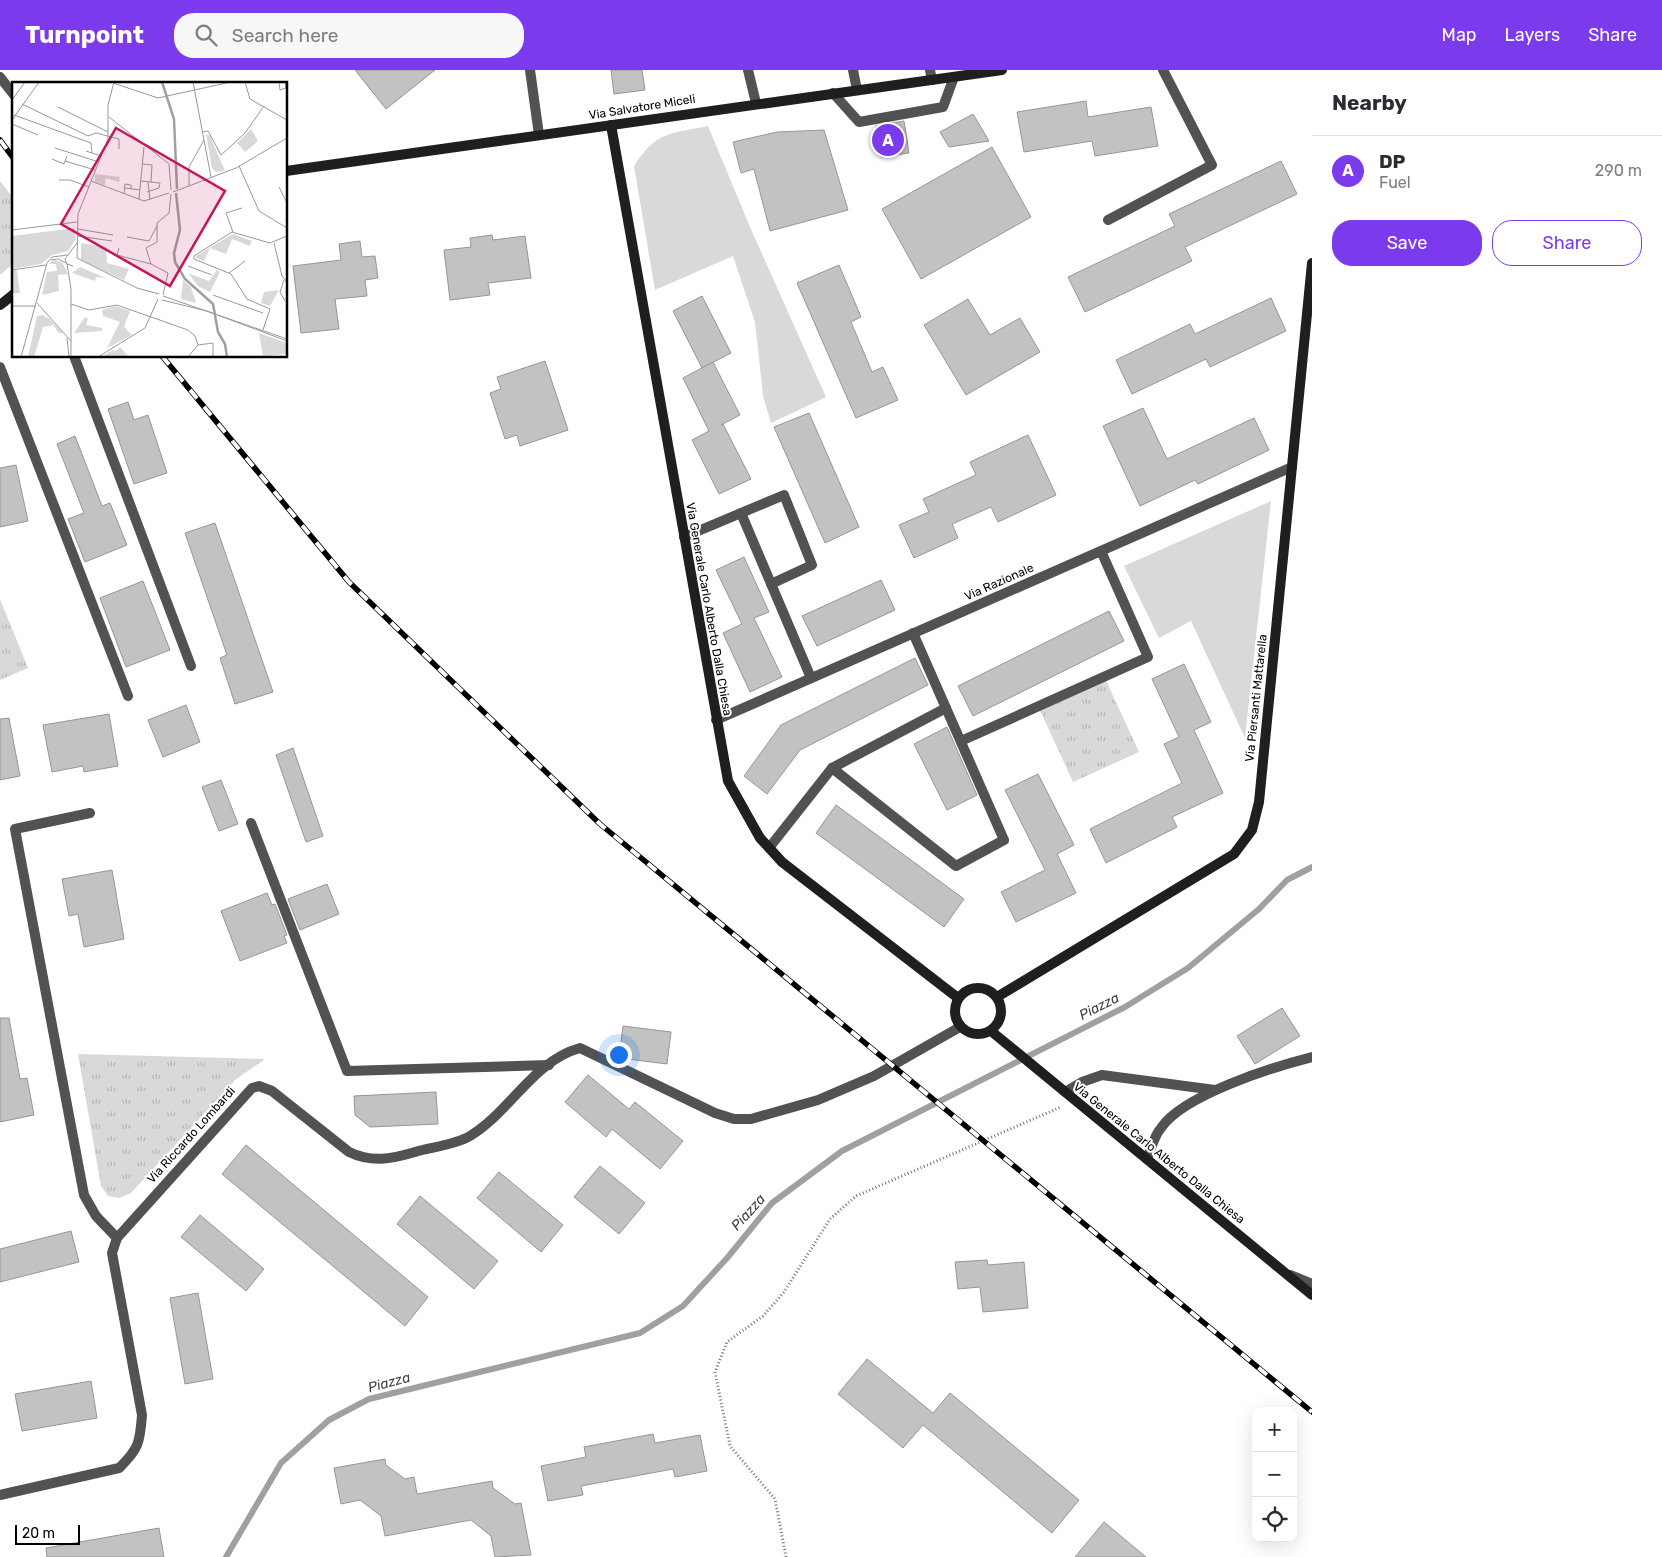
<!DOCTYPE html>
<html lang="en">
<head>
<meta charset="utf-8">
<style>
	:root { --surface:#fff; --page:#f7f7f7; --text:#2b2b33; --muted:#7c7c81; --line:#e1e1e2; --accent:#7c3aed }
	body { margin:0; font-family:Rubik,sans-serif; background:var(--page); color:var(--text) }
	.controls { position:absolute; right:15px; bottom:15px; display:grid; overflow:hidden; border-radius:10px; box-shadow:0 5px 20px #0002 }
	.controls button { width:45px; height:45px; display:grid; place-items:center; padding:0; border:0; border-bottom:1px solid var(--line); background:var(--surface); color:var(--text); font:25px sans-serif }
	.scale { position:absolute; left:15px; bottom:12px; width:65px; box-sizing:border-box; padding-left:5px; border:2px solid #000; border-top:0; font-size:14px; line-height:18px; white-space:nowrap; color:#000; -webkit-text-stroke:4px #fff; paint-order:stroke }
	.you { position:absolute; left:618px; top:984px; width:18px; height:18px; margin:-12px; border:4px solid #fff; border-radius:50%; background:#1a73e8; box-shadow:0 0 0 8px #1a73e833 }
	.badge { display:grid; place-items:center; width:32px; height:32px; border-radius:50%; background:var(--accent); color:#fff; font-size:16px; font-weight:700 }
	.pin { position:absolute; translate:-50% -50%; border:2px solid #fff; box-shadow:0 1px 5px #0006 }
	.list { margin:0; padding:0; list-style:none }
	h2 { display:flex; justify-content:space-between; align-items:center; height:65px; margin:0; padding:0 20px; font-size:21px }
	h2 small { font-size:16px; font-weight:400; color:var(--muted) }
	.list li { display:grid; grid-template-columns:32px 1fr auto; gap:15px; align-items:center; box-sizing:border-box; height:70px; padding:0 20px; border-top:1px solid var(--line) }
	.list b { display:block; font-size:19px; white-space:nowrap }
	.list p { margin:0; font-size:16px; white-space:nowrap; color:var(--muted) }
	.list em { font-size:16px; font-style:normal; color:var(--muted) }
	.actions { display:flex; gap:10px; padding:15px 20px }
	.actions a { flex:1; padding:11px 0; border:1px solid var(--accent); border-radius:20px; text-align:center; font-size:18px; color:var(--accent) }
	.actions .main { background:var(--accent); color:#fff }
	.icon { flex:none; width:28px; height:28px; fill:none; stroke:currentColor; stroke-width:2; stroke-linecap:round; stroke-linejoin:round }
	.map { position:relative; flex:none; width:1312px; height:1487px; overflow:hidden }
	header { display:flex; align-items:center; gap:30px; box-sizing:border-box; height:70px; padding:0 25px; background:var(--accent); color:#fff }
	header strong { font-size:24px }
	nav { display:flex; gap:28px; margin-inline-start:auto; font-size:18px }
	.search { width:350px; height:45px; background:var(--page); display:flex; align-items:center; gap:12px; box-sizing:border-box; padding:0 18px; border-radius:20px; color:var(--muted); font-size:19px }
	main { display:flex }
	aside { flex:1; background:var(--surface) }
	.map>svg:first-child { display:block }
	.grass { fill:url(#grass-tufts) }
	.park { fill:#d9d9d9 }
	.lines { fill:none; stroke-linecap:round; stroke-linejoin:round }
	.stream { stroke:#a0a0a0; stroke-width:6 }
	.building { fill:#c2c2c2; stroke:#969696 }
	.path { stroke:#747474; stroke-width:3; stroke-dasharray:1 2.5; stroke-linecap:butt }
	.lane { stroke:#525252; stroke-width:10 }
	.street { stroke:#525252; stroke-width:10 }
	.secondary { stroke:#1f1f1f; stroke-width:10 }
	.rail-casing { stroke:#000; stroke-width:5.5 }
	.rail { stroke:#fff; stroke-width:4; stroke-dasharray:11; stroke-linecap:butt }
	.labels { text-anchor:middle; stroke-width:4; stroke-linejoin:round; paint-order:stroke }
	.street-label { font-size:12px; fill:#000; stroke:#fff }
	.water-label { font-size:14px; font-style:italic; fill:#414141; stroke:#fff }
	.inset-river { fill:none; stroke:#a0a0a0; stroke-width:2.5 }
	.inset-road { fill:none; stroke:#999; stroke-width:1 }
	.view { fill:#c2185b; fill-opacity:0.15; stroke:#c2185b; stroke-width:2.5 }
	.inset-edge { fill:none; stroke:#000; stroke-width:2.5 }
</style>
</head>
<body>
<header>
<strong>Turnpoint</strong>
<div class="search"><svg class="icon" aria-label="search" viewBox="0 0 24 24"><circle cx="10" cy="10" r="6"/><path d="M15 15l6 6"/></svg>Search here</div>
<nav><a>Map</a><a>Layers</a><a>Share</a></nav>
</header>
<main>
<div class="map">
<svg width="1312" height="1487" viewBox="0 0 1312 1487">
	<defs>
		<pattern id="grass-tufts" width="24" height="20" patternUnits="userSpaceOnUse" patternTransform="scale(1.25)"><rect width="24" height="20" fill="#d9d9d9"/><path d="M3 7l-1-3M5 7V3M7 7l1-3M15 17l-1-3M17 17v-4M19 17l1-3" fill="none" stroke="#b8b8b8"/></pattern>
	</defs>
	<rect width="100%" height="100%" fill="#fff"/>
	<!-- grass -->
	<g class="grass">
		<polygon points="0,111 14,129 14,193 0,205"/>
		<polygon points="0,529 28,598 0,610"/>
		<polygon points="1104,606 1139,682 1073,712 1038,636"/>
		<polygon points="78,984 265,989 235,1010 131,1123 119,1128 108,1126 101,1116"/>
	</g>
	<!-- park -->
	<g class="park">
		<path d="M 708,56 L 750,157 L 826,327 L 771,353 L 763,326 L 755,252 L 733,186 L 655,220 L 634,96 C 657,61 669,64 708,56 Z"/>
		<polygon points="1271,431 1245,668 1191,551 1159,568 1124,496"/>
	</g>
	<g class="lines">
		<!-- stream -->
		<polyline class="stream" points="226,1487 281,1393 329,1350 369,1329 640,1263 683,1236 728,1187 772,1133 842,1081 1125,937 1188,898 1259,839 1287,810 1312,797"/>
	</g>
	<!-- building -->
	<g class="building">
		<polygon points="355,0 435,0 386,39"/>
		<polygon points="611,0 642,0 645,20 614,24"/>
		<polygon points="1086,31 1088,47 1151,37 1158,76 1095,86 1092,71 1024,82 1017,42"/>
		<polygon points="973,44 989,71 949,77 940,62"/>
		<polygon points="904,51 909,83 881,87 876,56"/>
		<polygon points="824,60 848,140 770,161 754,99 741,103 733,72 777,62"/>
		<polygon points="992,77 1031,147 921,209 882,139"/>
		<polygon points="1281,91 1297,124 1185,177 1192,191 1085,242 1068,207 1175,156 1169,144"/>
		<polygon points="492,165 493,170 525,166 531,208 488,213 490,225 450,230 444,180 471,177 470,168"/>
		<polygon points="360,171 362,187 375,186 378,208 365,210 367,226 335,229 339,259 301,263 293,196 341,190 339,174"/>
		<polygon points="839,195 861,247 851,252 872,302 883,297 898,330 856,348 797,213"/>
		<polygon points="702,226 731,283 702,298 673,241"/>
		<polygon points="1271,228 1286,261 1210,297 1206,289 1132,324 1116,290 1190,254 1195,264"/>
		<polygon points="968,229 990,265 1020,248 1040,282 966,325 924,255"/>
		<polygon points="545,291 568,360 520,376 517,365 505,369 490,323 501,319 497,307"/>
		<polygon points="713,292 740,345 721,355 723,354 751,409 719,424 692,370 709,361 683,308"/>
		<polygon points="128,332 134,350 148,345 167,403 134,414 108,339"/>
		<polygon points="1143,338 1167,389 1254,348 1269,380 1198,414 1195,410 1140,436 1103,356"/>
		<polygon points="809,343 859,457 825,473 774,357"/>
		<polygon points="1028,365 1056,425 998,452 991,437 952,454 958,468 914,488 899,455 929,442 923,429 976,405 970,392"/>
		<polygon points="75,366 102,436 110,433 127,475 85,492 68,449 84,443 57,374"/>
		<polygon points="16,395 28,451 0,457 0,398"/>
		<polygon points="215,453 273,622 235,634 220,588 227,585 185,463"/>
		<polygon points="744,487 769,542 754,548 782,607 750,622 723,563 742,554 716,500"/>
		<polygon points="881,510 895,540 817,576 802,546"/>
		<polygon points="143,511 170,580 126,597 100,528"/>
		<polygon points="1109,541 1124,571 973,646 958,616"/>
		<polygon points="915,588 928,615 800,680 767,724 744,706 781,655"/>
		<polygon points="1184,594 1211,652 1194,660 1223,723 1172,747 1177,757 1106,793 1090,759 1182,713 1164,674 1179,667 1152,609"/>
		<polygon points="186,635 200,672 163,687 148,650"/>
		<polygon points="109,644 118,696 84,702 83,696 52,702 43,655"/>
		<polygon points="9,648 20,706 0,710 0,649"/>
		<polygon points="947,657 977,725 947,740 914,674"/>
		<polygon points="293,678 323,766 306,772 276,685"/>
		<polygon points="1038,704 1074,775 1057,784 1076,823 1016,852 1001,822 1045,800 1005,720"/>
		<polygon points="221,710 238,754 219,761 202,717"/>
		<polygon points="836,735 964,829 944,857 816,763"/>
		<polygon points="112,800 124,869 84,877 78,844 69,846 62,809"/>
		<polygon points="327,814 339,844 300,860 288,829"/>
		<polygon points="267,823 272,835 275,834 287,865 284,866 287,873 240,891 221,841"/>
		<polygon points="1282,938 1300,966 1255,994 1237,966"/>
		<polygon points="0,948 9,948 20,1009 27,1008 34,1045 0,1052"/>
		<polygon points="623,956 671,962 667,994 619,988"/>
		<polygon points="588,1005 629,1039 635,1032 683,1071 660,1099 612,1059 606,1067 565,1032"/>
		<polygon points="436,1022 438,1054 370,1057 355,1045 354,1026"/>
		<polygon points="246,1075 428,1227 405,1256 222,1104"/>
		<polygon points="600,1096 645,1133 619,1164 574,1127"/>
		<polygon points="499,1102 563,1155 541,1182 477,1128"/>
		<polygon points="420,1126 498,1191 474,1219 397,1154"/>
		<polygon points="200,1145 264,1199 246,1221 181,1167"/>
		<polygon points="71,1161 79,1192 0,1212 0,1179"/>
		<polygon points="987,1190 988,1195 1024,1192 1028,1238 983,1242 980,1217 958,1219 955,1192"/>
		<polygon points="198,1223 213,1309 185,1314 170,1228"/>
		<polygon points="867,1289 933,1343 950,1323 1079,1430 1052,1463 923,1355 903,1378 838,1324"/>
		<polygon points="91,1311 97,1348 22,1361 15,1324"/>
		<polygon points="653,1364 655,1373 700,1365 707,1401 675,1407 673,1399 581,1416 583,1425 548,1431 541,1396 586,1387 584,1377"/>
		<polygon points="385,1389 386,1395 405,1409 414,1407 417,1424 492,1411 493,1418 515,1434 521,1433 531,1485 495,1487 491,1466 471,1450 385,1466 381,1446 360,1430 341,1434 334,1398"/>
		<polygon points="1104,1452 1146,1487 1075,1487"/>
		<polygon points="159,1458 164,1487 47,1487 46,1478"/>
	</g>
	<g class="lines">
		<!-- path -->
		<polyline class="path" points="786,1487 775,1429 730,1376 715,1302 727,1272 763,1246 784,1222 830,1149 856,1126 1061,1037"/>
		<!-- lane -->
		<polyline class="lane" points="833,23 859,52 943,37 954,7"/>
		<!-- street -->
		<g class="street">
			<polyline points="530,0 539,65"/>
			<polyline points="748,0 756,33"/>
			<polyline points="853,0 857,20"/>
			<polyline points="930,0 932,10"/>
			<polyline points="0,7 14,25"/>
			<polyline points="1108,150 1212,95 1163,0"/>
			<polyline points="74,286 191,596"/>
			<polyline points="0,297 128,626"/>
			<polyline points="741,443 811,608"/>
			<polyline points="684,467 784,425 812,495 771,514"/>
			<polyline points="716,650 1292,397"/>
			<polyline points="961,671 1148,587 1101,481"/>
			<polyline points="832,698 956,796 1004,770 913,563"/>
			<polyline points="90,743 15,759 84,1125 96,1146 117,1168"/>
			<polyline points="251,753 347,1001 549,995"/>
			<polyline points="769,778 832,698 946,638"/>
			<polyline points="1065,1022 1082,1012 1102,1005 1215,1020"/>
			<path d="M 1147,1089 C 1151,1079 1154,1066 1161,1058 C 1183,1025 1273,997 1312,987"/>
			<polyline points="1290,1205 1312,1214"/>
			<path d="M 0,1425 L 119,1398 C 139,1379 140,1372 142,1345 L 112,1183 L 117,1168 L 252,1018 L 259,1016 L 272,1021 L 349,1082 C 372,1093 391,1089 415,1082 C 432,1077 455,1075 470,1066 C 510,1042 533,991 580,978 L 715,1043 L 734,1049 L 751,1049 L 818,1030 L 874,1006 L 960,957"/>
		</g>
		<!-- secondary -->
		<g class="secondary">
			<polyline points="611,55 728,711 760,768 782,792 958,928"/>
			<polyline points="286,101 1002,0"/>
			<polyline points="0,235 14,224"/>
			<circle cx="978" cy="941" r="23"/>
			<polyline points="997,927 1234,784 1252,760 1259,732 1312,193"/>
			<polyline points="991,961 1312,1225"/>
		</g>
		<!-- rail casing -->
		<g class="rail-casing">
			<g id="rail">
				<polyline points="0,70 14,89"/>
				<polyline points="162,286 349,512 600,754 1312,1342"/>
			</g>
		</g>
		<!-- rail -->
		<use href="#rail" class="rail"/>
	</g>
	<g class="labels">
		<!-- street labels -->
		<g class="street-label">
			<text transform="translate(642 37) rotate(-9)" y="4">Via Salvatore Miceli</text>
			<text transform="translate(999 512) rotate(-24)" y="4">Via Razionale</text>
			<text transform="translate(709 539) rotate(80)" y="4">Via Generale Carlo Alberto Dalla Chiesa</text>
			<text transform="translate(1256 628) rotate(-84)" y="4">Via Piersanti Mattarella</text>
			<text transform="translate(191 1065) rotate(-48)" y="4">Via Riccardo Lombardi</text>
			<text transform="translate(1159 1083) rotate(39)" y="4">Via Generale Carlo Alberto Dalla Chiesa</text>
		</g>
		<!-- water labels -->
		<g class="water-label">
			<text transform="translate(1099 936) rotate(-27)" y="5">Piazza</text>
			<text transform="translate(748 1142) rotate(-48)" y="5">Piazza</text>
			<text transform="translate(389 1312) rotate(-15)" y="5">Piazza</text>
		</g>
	</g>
	<!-- overview -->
	<g transform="translate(12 12)">
		<rect width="275" height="275" fill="#fff"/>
		<path d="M 194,52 L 198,54 L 213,89 L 204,90 L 200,86 ZM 63,146 L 64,157 L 56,169 L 40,173 L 29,182 L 0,187 L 0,154 ZM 222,152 L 240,159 L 238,164 L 220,157 L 214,172 L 198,166 L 192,179 L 184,176 L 184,174 L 219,153 ZM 69,161 L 94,165 L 95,181 L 117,187 L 112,198 L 69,178 ZM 42,178 L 50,180 L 56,192 L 46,193 L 47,209 L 30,213 L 35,190 L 45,189 L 44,182 L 37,182 ZM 68,185 L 94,196 L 84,195 L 83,199 L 60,191 ZM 5,188 L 8,211 L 0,211 L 0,189 ZM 205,188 L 208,190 L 198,210 L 186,204 L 176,191 L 197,199 ZM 171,198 L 179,205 L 184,221 L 169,217 ZM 267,208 L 258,224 L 249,221 L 252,210 ZM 30,233 L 38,237 L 51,251 L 47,251 L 41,243 L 31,245 L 22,275 L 16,275 L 25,234 ZM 247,251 L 275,261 L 275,272 L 251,274 Z" fill="#d9d9d9"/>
		<path d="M 239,47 L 246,59 L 233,70 L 225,61 ZM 83,92 L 108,95 L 107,100 L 94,96 L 93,103 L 83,100 ZM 104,224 L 118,229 L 112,245 L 120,253 L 95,266 L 108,240 L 91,234 L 90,228 ZM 73,235 L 76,236 L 74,243 L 90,246 L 90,249 L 62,251 ZM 108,265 L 117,275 L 89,275 L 101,268 L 104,269 Z" fill="#d9d9d9"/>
		<path class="inset-river" d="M 150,0 L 162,37 L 165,107M 164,111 L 168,148 L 162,171 L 163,180 L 173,197 L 201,222 L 206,250 L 213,262 L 215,275"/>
		<path class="inset-road" d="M 181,0 L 199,95M 233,0 L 238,17 L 275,38M 267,0 L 268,8 L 274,6 L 273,0M 101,1 L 146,16 L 219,0M 0,18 L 13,0M 10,22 L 76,54 L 84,51 L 107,57 L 107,67M 46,25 L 96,50M 2,33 L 79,61 L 80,71M 97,35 L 157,82 L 159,108M 0,38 L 27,0M 0,42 L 26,53M 190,50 L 196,49 L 209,73 L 233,51 L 252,24M 43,66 L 87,80M 74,69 L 89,74M 40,77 L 52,82 L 55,74M 53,79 L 83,88M 131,82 L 140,83 L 139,100M 227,84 L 247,129 L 275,146M 47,98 L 58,98 L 77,105M 79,99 L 132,119 L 157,111M 129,99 L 148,101 L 147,106 L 135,110M 136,100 L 138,118M 177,104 L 177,85 L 192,58M 267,105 L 275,121M 113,106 L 128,108M 161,110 L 224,86 L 275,56M 112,112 L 113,102 L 119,103 L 119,107M 127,117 L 132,65M 66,147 L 101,153M 0,148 L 65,140M 221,150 L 214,131 L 230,126M 66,154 L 100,159M 115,155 L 137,159 L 145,144M 262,161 L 270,194 L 275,200M 107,166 L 105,173 L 139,182M 65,176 L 66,132 L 96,57 L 96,23 L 102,0M 65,176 L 125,206 L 147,212M 39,178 L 46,177 L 54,181M 55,182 L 59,207 L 59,275M 61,184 L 55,182 L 53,177 L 65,161M 176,184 L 200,193M 0,188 L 34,183M 217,191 L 233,179M 272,198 L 268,210 L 273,219M 151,213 L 156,191 L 139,182 L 134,166 L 145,160 L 145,141 L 157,131 L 159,112M 201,213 L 251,231M 151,214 L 275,257M 150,218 L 195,229 L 275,259M 25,221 L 59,259M 59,222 L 77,228 L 105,223 L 176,248 L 183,254 L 186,263M 0,224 L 24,224M 251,248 L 258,227 L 235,217 L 219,192 L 182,177 L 182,174 L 220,150 L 258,161 L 275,154M 55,256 L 57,275M 186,263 L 201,261 L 201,275M 9,275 L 35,181 L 40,175 L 56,173M 86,275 L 133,246 L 146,217M 176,275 L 186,263"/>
		<path class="view" d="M 104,46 L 213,109 L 158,204 L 49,142 Z"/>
		<rect width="275" height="275" class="inset-edge"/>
	</g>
</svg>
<div class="controls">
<button>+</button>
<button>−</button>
<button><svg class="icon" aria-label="locate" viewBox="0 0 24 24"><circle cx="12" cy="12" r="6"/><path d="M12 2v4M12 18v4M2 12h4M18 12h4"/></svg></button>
</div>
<div class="scale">20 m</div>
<div class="you"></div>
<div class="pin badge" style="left:888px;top:70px">A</div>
</div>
<aside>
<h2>Nearby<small></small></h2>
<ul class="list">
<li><span class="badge">A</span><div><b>DP</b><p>Fuel</p></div><em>290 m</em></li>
</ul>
<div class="actions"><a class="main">Save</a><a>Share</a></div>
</aside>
</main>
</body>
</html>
